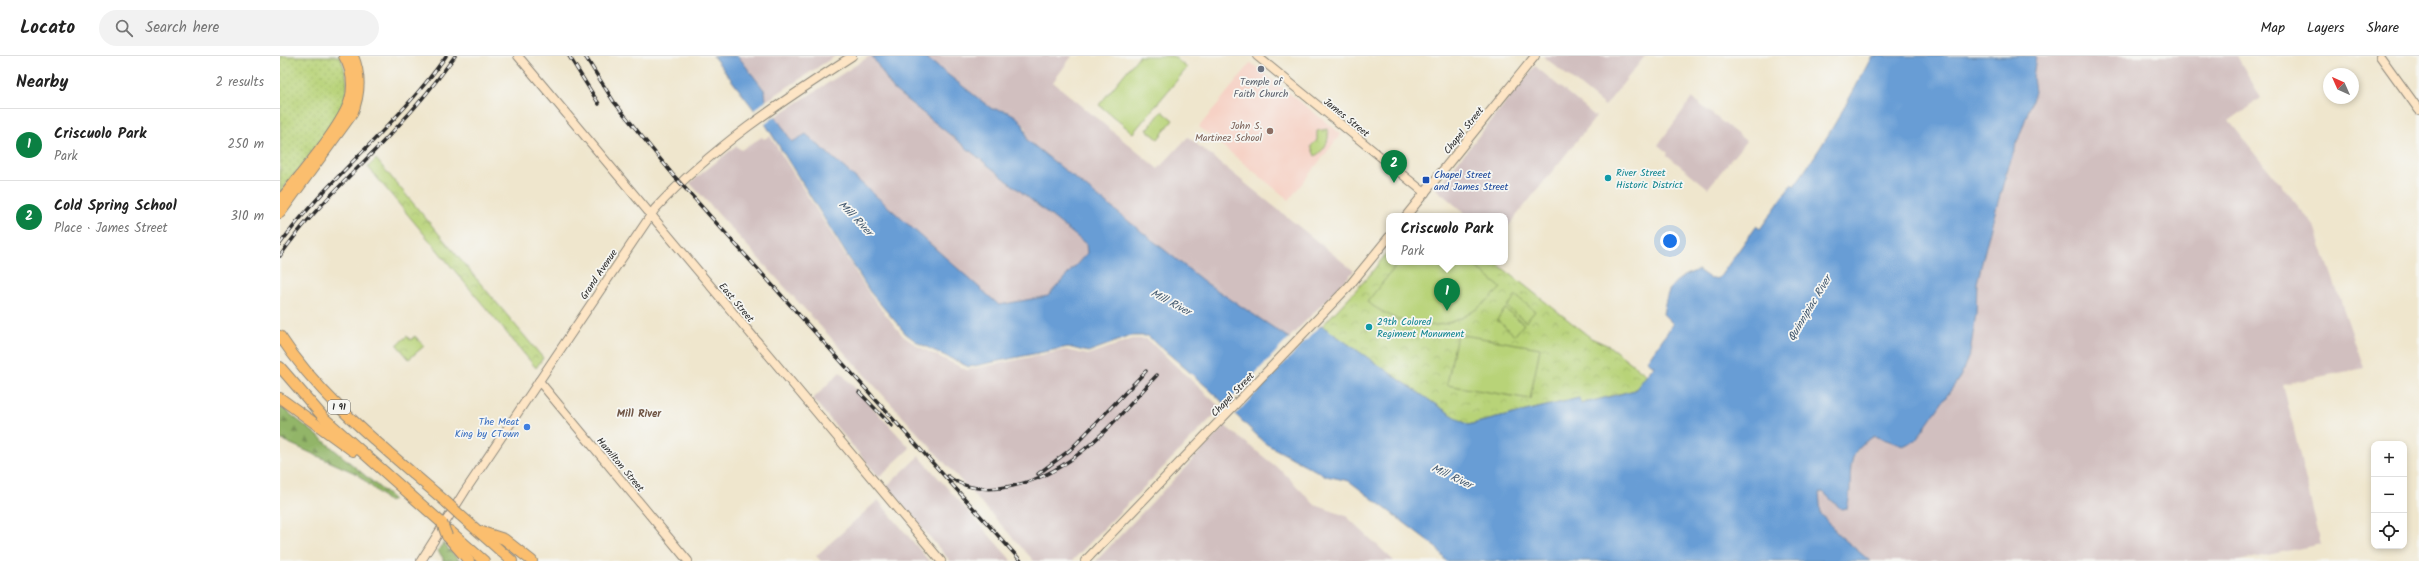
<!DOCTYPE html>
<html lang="en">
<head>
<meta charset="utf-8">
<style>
	:root { --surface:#fff; --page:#f2f2f2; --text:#222; --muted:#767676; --line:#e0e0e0; --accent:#0b8043 }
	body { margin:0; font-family:Kalam,sans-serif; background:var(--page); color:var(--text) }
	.controls { position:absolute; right:12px; bottom:12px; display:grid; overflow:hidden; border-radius:8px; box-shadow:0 2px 6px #0003 }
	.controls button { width:36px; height:36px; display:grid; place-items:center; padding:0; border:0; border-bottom:1px solid var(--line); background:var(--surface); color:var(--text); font:20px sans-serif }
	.compass { position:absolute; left:2043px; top:12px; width:36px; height:36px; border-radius:50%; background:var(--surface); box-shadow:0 2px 6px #0003; rotate:315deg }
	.you { position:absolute; left:1390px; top:185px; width:14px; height:14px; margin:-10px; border:3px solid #fff; border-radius:50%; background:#1a73e8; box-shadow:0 0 0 6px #1a73e833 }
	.badge { display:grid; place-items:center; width:26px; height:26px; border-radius:50%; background:var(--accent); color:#fff; font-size:13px; font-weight:700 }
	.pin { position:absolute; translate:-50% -33px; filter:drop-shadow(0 1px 2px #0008) }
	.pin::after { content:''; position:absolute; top:21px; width:14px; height:12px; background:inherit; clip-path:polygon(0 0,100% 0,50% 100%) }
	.popup { position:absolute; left:1106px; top:157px; width:122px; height:52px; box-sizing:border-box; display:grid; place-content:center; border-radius:8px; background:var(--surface); filter:drop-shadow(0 1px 3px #0005); font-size:13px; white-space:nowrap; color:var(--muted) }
	.popup b { font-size:15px; color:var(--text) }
	.popup::after { content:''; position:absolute; left:50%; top:100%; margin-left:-8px; border:8px solid transparent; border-top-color:var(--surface) }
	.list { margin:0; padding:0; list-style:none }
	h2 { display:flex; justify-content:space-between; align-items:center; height:52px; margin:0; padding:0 16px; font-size:17px }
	h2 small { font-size:13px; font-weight:400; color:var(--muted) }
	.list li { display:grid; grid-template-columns:26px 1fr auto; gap:12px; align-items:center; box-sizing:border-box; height:72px; padding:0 16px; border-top:1px solid var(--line) }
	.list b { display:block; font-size:15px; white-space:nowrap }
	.list p { margin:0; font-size:13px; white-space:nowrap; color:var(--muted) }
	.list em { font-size:13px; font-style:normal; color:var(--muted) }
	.icon { flex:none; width:22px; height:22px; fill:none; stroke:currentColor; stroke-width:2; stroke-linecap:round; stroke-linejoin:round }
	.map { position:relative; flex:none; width:2139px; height:505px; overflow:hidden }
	header { display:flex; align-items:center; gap:24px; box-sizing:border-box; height:56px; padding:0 20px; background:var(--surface); border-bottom:1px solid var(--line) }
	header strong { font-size:19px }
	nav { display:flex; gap:22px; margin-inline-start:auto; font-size:14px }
	.search { width:280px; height:36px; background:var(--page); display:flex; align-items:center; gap:10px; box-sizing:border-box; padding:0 14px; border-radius:22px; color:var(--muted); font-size:15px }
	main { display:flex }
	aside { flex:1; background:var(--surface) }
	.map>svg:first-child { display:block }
	.built { fill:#f6d1c5 }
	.industrial { fill:#d1bfbf }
	.grass { fill:url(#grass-dots); stroke:#727f52 }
	.forest { fill:url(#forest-firs); stroke:#5e704a }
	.park { fill:url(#park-crowns); stroke:#727f52 }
	.pitch { fill:#b8d378; stroke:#727f52 }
	.water { fill:#689dd5; stroke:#4a6480 }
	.pier { fill:#efe6cd }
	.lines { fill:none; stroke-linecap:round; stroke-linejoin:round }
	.secondary-casing { stroke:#8d887c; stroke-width:10 }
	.motorway-casing { stroke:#8d887c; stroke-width:12 }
	.secondary { stroke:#fde5c5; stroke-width:8 }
	.motorway { stroke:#fbbe6e; stroke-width:10 }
	.rail-casing { stroke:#2b2b2b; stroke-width:3.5 }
	.rail { stroke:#f6f6f2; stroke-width:2; stroke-dasharray:6; stroke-linecap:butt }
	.motorway-bridge-casing { stroke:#8d887c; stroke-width:12; stroke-linecap:butt }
	.motorway-bridge { stroke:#fbbe6e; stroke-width:10 }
	.worship-dot { fill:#6b7280; stroke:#f6f6f2; stroke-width:1.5 }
	.education-dot { fill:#8d6e63; stroke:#f6f6f2; stroke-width:1.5 }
	.culture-dot { fill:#0f9aa8; stroke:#f6f6f2; stroke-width:1.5 }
	.transit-dot { fill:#1a4fb4; stroke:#f6f6f2; stroke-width:1.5 }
	.shop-dot { fill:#3f7fe0; stroke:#f6f6f2; stroke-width:1.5 }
	.labels { text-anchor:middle; stroke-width:3.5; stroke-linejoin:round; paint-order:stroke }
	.shield { fill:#f6f6f2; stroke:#686867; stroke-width:1 }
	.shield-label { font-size:9px; font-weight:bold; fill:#2b2b2b }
	.worship-label { font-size:10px; fill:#5b616d; stroke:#f6f6f2 }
	.street-label { font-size:10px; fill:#2b2b2b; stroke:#f6f6f2 }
	.education-label { font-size:10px; fill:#785e54; stroke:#f6f6f2; text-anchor:end }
	.culture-label { font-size:10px; fill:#0d838f; stroke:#f6f6f2; text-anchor:start }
	.transit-label { font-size:10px; fill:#164399; stroke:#f6f6f2; text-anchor:start }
	.shop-label { font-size:10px; fill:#366cbe; stroke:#f6f6f2; text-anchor:end }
	.water-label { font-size:11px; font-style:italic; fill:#43596f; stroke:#f6f6f2 }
	.neighbourhood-label { font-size:11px; font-weight:bold; fill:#705646; stroke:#f6f6f2 }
</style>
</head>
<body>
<header>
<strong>Locato</strong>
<div class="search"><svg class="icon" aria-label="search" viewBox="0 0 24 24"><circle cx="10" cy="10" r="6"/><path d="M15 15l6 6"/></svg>Search here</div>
<nav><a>Map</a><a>Layers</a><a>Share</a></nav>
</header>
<main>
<aside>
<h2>Nearby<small>2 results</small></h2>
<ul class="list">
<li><span class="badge">1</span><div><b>Criscuolo Park</b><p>Park</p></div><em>250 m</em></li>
<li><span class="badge">2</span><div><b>Cold Spring School</b><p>Place · James Street</p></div><em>310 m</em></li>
</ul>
</aside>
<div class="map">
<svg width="2139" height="505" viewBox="0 0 2139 505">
	<defs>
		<pattern id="grass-dots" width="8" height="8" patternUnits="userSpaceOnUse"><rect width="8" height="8" fill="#b8d378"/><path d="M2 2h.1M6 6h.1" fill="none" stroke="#9eb568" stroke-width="1.8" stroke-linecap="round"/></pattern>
		<pattern id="forest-firs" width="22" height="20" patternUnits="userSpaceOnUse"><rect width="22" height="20" fill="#92b568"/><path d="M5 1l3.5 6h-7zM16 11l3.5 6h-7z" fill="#779356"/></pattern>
		<pattern id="park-crowns" width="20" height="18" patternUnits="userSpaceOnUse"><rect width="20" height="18" fill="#b8d378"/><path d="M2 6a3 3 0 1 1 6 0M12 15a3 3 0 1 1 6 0" fill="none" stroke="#9eb568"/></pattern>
	</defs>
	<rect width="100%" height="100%" fill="#f6f6f2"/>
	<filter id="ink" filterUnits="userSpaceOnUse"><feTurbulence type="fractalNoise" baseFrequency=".025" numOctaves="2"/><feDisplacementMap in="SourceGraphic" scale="8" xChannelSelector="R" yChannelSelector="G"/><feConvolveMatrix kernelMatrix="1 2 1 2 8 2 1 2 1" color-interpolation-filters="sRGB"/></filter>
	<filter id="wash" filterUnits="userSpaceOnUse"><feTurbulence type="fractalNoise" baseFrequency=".012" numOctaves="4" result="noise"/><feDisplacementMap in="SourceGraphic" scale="16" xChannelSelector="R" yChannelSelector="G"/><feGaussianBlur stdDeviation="0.9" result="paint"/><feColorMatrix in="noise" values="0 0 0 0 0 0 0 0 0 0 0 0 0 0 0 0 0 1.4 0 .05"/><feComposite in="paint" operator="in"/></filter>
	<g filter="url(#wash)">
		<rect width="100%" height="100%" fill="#efe6cd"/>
		<!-- built -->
		<polygon class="built" points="971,7 1061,78 1009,144 919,71"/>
		<!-- industrial -->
		<g class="industrial">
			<polygon points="458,0 555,0 486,45 485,34"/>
			<polygon points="590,0 592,0 613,33 806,188 807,197 768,240 719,249 526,78 512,86 507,79 495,61"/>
			<polygon points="644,0 792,0 773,26 878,113 908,81 1074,215 1009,282 926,227 747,84 746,71 725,54 712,53"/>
			<polygon points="1263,0 1365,0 1325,50"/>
			<polygon points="1756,0 1957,0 1981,42 1949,65 2035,171 2084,312 2003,328 2041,488 1958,505 1590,505 1558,478 1541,458 1539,437 1543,436 1548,438 1561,453 1569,445 1569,419 1573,403 1583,385 1595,380 1623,390 1662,345 1680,321 1690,297 1696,258 1697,227 1709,178 1726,118 1755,36 1753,22"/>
			<polygon points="1255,10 1316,61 1225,174 1225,160 1188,160 1156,133"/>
			<polygon points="1412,42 1466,85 1428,132 1387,99 1388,97 1378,89"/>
			<polygon points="490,80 590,239 623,280 639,291 687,314 786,294 808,299 853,283 867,283 941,352 792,505 754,505 410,127 456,90 461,94 482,81 484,83"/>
			<polygon points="560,316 630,392 599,421 533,343"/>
			<polygon points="945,370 1004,417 1035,449 1066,460 1114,505 816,505"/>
			<polygon points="639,400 732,505 670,505 607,430"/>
			<polygon points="598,444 649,505 541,505 536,500"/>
		</g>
		<!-- grass -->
		<path class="grass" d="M 0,0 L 60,0 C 65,13 69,25 66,39 C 62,62 16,116 0,137 Z"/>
		<!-- forest -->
		<g class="forest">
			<polygon points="0,350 37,379 113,443 109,446 77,418 0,383"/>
			<polygon points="163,487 178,503 180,505 163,505 163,502 158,495"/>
		</g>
		<!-- park -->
		<g class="park">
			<path d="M 1047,73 C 1051,84 1044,95 1035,100 L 1031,90 L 1037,84 L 1037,75 Z"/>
			<polygon points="96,103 263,302 256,312 88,111"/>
			<polygon points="1109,194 1109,206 1215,206 1311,282 1329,290 1367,319 1355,334 1300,348 1299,342 1188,369 1155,348 1042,270 1088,221"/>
			<polygon points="127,280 130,284 135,280 144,290 129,303 117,289"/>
		</g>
		<!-- pitch -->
		<g class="pitch">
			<polygon points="859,0 893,0 907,12 853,77 819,49"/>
			<polygon points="882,55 893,64 878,83 867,74"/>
			<path d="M 1119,206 L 1190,206 L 1221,232 C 1177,276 1139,282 1087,246 Z"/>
			<polygon points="1236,240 1255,255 1246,266 1227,251"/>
			<polygon points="1225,253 1244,268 1235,279 1217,264"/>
			<polygon points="1177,278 1260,292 1250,343 1167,329"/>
		</g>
		<!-- water -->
		<path class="water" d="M 433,0 L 458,0 L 485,35 L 486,45 L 512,86 L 526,78 L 719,249 L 768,240 L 807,197 L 806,188 L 613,33 L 592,0 L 644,0 L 712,53 C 733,54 745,63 747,84 L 926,227 L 1009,282 L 1042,270 L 1155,348 L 1188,369 L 1299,342 L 1301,348 L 1355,334 L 1374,310 L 1367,305 L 1393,268 L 1383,258 C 1388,230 1391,225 1418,214 L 1431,223 L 1439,222 L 1476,170 L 1480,173 L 1512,128 L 1514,130 C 1544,89 1568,46 1592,0 L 1756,0 L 1753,22 L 1755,36 L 1726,118 L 1709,178 L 1697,227 L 1696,258 L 1690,297 L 1680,321 L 1636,384 L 1623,390 L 1595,380 C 1559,397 1576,424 1567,452 L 1561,453 L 1543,436 L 1539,437 L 1541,458 L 1558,478 L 1590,505 L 1166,505 L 1155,490 L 1069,425 L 1046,420 L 986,388 L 928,332 L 868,280 L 851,280 L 808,296 L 788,291 L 689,311 L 640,288 L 626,278 L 590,236 L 486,69 Z"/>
		<!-- pier -->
		<g class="pier">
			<polygon points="488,43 497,59 484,69 474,54"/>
			<polygon points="1041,269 954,360 944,350 1012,279"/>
		</g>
	</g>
	<g filter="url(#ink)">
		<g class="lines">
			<!-- secondary casing -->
			<g class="secondary-casing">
				<g id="secondary">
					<polyline points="238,0 661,505"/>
					<polyline points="977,0 1145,137"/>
					<polyline points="2100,0 2139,54"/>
					<polyline points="1126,160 1255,0"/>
					<polyline points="259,325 408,505"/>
					<path d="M 141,505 L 185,435 L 375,153 C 432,91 501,46 572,0"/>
					<polyline points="805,505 1069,230 1109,181"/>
				</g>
			</g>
			<!-- motorway casing -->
			<g class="motorway-casing">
				<g id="motorway">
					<path d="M 0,145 C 18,121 62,71 70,44 C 74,29 72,14 64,0"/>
					<path d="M 0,157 L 72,58 C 80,39 81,19 73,0"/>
					<path d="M 0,280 C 43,346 107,394 166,446"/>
					<polyline points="0,311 44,362 162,467"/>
					<polyline points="0,342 73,395"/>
					<polyline points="180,459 232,505"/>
					<polyline points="170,475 204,505"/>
					<polyline points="199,475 224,483 252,505"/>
					<polyline points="167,480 189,505"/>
				</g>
			</g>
			<!-- secondary -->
			<use href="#secondary" class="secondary"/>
			<!-- motorway -->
			<use href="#motorway" class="motorway"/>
			<!-- rail casing -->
			<g class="rail-casing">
				<g id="rail">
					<polyline points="289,0 319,48"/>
					<polyline points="305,0 334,46 394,120 741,505"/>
					<path d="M 0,188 C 50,120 118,69 166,0"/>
					<path d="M 0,200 C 33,152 78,114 117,71 C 138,49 157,25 175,0"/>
					<polyline points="579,336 612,370"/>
					<polyline points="758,418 790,394 866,315"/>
					<path d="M 668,420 C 683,432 701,434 720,432 C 790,424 832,367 877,319"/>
				</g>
			</g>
			<!-- rail -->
			<use href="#rail" class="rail"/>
			<!-- motorway-bridge casing -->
			<g class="motorway-bridge-casing">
				<g id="motorway-bridge">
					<polyline points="166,446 180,459"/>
					<polyline points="162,467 167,480"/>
				</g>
			</g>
			<!-- motorway-bridge -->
			<use href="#motorway-bridge" class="motorway-bridge"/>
		</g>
	</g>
	<!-- markers -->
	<circle class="worship-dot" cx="981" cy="13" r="4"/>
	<circle class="education-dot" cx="990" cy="75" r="4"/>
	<g class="culture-dot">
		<circle cx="1328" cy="122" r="4"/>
		<circle cx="1089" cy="271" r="4"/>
	</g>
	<rect class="transit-dot" x="1142" y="120" width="8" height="8" rx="2"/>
	<circle class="shop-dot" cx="247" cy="371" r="4"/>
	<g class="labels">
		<!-- shield labels -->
		<rect class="shield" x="48" y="344" width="22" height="14" rx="3"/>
		<g class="shield-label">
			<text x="59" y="354">I 91</text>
		</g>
		<!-- worship labels -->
		<g class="worship-label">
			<text x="981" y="29">Temple of<tspan x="981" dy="12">Faith Church</tspan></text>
		</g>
		<!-- street labels -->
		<g class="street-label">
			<text transform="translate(1067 61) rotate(39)" y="4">James Street</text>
			<text transform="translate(1183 74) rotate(-51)" y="4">Chapel Street</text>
			<text transform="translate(318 218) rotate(-56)" y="4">Grand Avenue</text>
			<text transform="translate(457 246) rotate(50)" y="4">East Street</text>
			<text transform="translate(952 338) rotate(-46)" y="4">Chapel Street</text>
			<text transform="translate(341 408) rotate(50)" y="4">Hamilton Street</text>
		</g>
		<!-- education labels -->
		<g class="education-label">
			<text x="982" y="73">John S.<tspan x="982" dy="12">Martinez School</tspan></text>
		</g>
		<!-- culture labels -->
		<g class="culture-label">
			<text x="1336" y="120">River Street<tspan x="1336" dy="12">Historic District</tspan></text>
			<text x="1097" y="269">29th Colored<tspan x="1097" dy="12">Regiment Monument</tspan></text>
		</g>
		<!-- transit labels -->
		<g class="transit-label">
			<text x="1154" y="122">Chapel Street<tspan x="1154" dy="12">and James Street</tspan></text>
		</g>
		<!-- shop labels -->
		<g class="shop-label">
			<text x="239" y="369">The Meat<tspan x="239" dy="12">King by CTown</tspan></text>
		</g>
		<!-- water labels -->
		<g class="water-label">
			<text transform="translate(576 162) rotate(46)" y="4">Mill River</text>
			<text transform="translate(891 246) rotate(28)" y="4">Mill River</text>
			<text transform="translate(1529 252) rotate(-59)" y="4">Quinnipiac River</text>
			<text transform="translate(1172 420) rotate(25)" y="4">Mill River</text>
		</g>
		<!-- neighbourhood labels -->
		<g class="neighbourhood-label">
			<text x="359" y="361">Mill River</text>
		</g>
	</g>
</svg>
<div class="controls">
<button>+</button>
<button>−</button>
<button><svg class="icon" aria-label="locate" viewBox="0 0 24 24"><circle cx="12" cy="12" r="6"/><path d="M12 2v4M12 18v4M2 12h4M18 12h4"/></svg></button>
</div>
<svg class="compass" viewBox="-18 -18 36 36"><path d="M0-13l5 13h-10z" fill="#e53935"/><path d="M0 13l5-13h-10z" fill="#767676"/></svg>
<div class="you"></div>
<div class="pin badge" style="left:1167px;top:255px">1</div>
<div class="popup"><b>Criscuolo Park</b>Park</div>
<div class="pin badge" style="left:1114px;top:127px">2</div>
</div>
</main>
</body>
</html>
